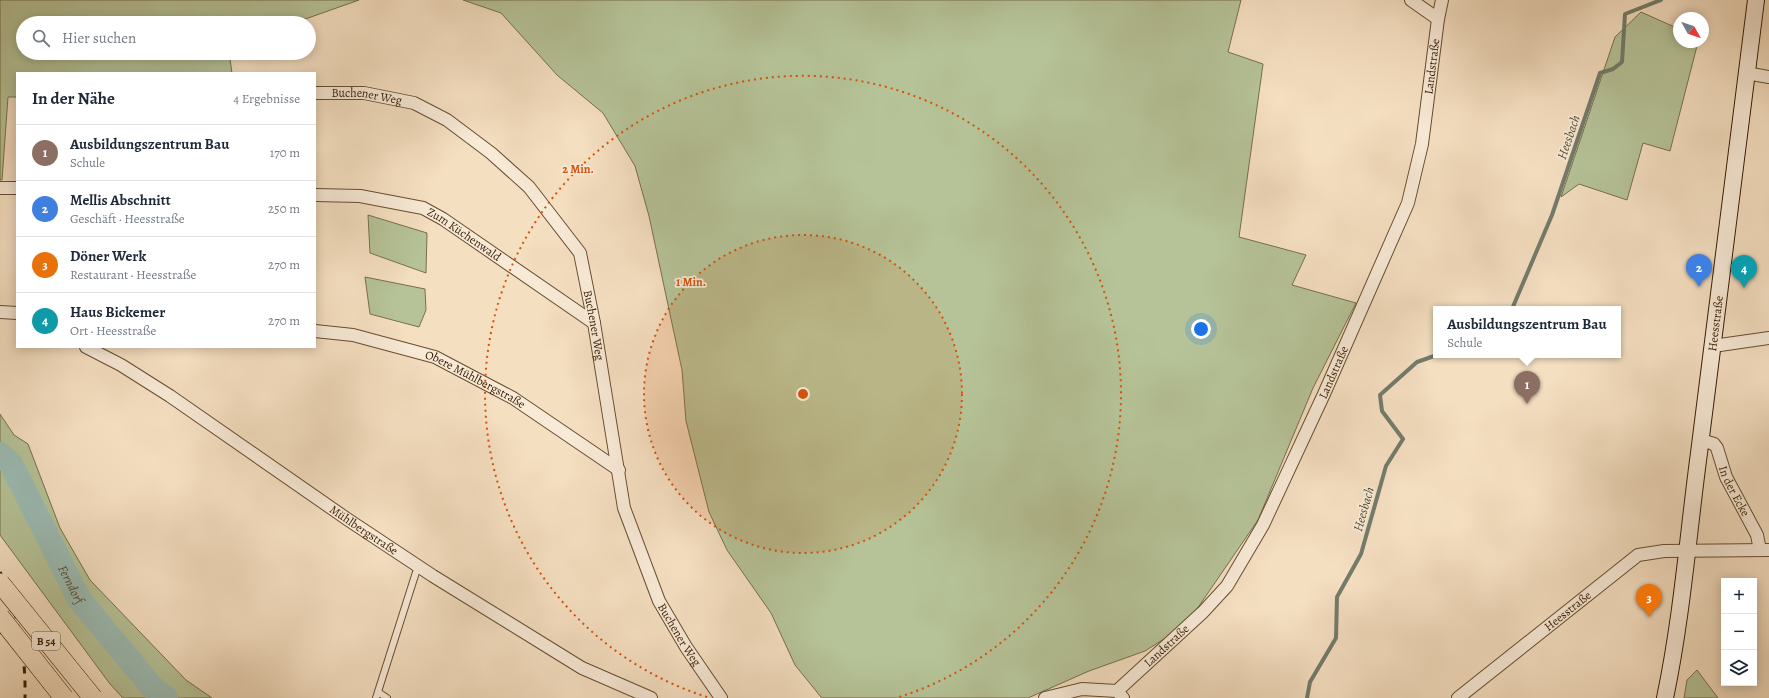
<!DOCTYPE html>
<html lang="de">
<head>
<meta charset="utf-8">
<style>
	:root { --surface:#fff; --page:#f2f2f3; --text:#1f2937; --muted:#747a83; --line:#e0e1e3; --accent:#7c3aed }
	body { margin:0; font-family:Alegreya,serif; background:var(--page); color:var(--text) }
	.controls { position:absolute; right:12px; bottom:12px; display:grid; overflow:hidden; border-radius:0px; box-shadow:0 2px 10px #0003 }
	.controls button { width:36px; height:36px; display:grid; place-items:center; padding:0; border:0; border-bottom:1px solid var(--line); background:var(--surface); color:var(--text); font:20px sans-serif }
	.compass { position:absolute; left:1673px; top:12px; width:36px; height:36px; border-radius:50%; background:var(--surface); box-shadow:0 2px 10px #0003; rotate:130deg }
	.you { position:absolute; left:1201px; top:329px; width:14px; height:14px; margin:-10px; border:3px solid #fff; border-radius:50%; background:#1a73e8; box-shadow:0 0 0 6px #1a73e833 }
	.badge { display:grid; place-items:center; width:26px; height:26px; border-radius:50%; background:var(--accent); color:#fff; font-size:13px; font-weight:700 }
	.pin { position:absolute; translate:-50% -33px; filter:drop-shadow(0 1px 2px #0008) }
	.pin::after { content:''; position:absolute; top:21px; width:14px; height:12px; background:inherit; clip-path:polygon(0 0,100% 0,50% 100%) }
	.popup { position:absolute; left:1433px; top:306px; width:188px; height:52px; box-sizing:border-box; display:grid; place-content:center; border-radius:0px; background:var(--surface); filter:drop-shadow(0 1px 3px #0005); font-size:13px; white-space:nowrap; color:var(--muted) }
	.popup b { font-size:15px; color:var(--text) }
	.popup::after { content:''; position:absolute; left:50%; top:100%; margin-left:-8px; border:8px solid transparent; border-top-color:var(--surface) }
	.list { margin:0; padding:0; list-style:none }
	h2 { display:flex; justify-content:space-between; align-items:center; height:52px; margin:0; padding:0 16px; font-size:17px }
	h2 small { font-size:13px; font-weight:400; color:var(--muted) }
	.list li { display:grid; grid-template-columns:26px 1fr auto; gap:12px; align-items:center; box-sizing:border-box; height:56px; padding:0 16px; border-top:1px solid var(--line) }
	.list b { display:block; font-size:15px; white-space:nowrap }
	.list p { margin:0; font-size:13px; white-space:nowrap; color:var(--muted) }
	.list em { font-size:13px; font-style:normal; color:var(--muted) }
	.icon { flex:none; width:22px; height:22px; fill:none; stroke:currentColor; stroke-width:2; stroke-linecap:round; stroke-linejoin:round }
	.map { position:relative; flex:none; width:1769px; height:698px; overflow:hidden }
	.search { position:absolute; background:var(--surface); box-shadow:0 2px 10px #0003; left:16px; top:16px; width:300px; height:44px; display:flex; align-items:center; gap:10px; box-sizing:border-box; padding:0 14px; border-radius:22px; color:var(--muted); font-size:15px }
	.panel { position:absolute; background:var(--surface); box-shadow:0 2px 10px #0003; left:16px; top:72px; width:300px; height:276px; border-radius:0px }
	.map>svg:first-child { display:block }
	.green { fill:#b6c398; stroke:#76704c }
	.lines { fill:none; stroke-linecap:round; stroke-linejoin:round }
	.stream { stroke:#737c6c; stroke-width:4 }
	.river { stroke:#9cbcb4; stroke-width:24 }
	.service-casing { stroke:#664d31; stroke-width:8 }
	.minor-casing { stroke:#664d31; stroke-width:14 }
	.secondary-casing { stroke:#361c01; stroke-width:18 }
	.service { stroke:#f8ead7; stroke-width:6 }
	.minor { stroke:#f8ead7; stroke-width:12 }
	.secondary { stroke:#f8ead7; stroke-width:16 }
	.rail { stroke:#361c01; stroke-width:3; stroke-dasharray:7 7; stroke-linecap:butt }
	.trunk-bridge-casing { stroke:#361c01; stroke-width:20; stroke-linecap:butt }
	.trunk-bridge { stroke:#f5dfc1; stroke-width:19 }
	.ring { fill:none; stroke:#d6530b; stroke-width:2; stroke-dasharray:2 4 }
	.labels { text-anchor:middle; stroke-width:3.5; stroke-linejoin:round; paint-order:stroke }
	.shield { fill:#f8ead7; stroke:#705a41; stroke-width:1 }
	.shield-label { font-size:11px; font-weight:bold; fill:#361c01 }
	.street-label { font-size:12px; fill:#361c01; stroke:#f8ead7 }
	.water-label { font-size:13px; font-style:italic; fill:#554c37; stroke:#f8ead7 }
	.centre { fill:#d6530b; stroke:#f8ead7; stroke-width:2 }
	.ring-label { font-size:12px; text-anchor:middle; font-weight:bold; fill:#d6530b; stroke:#f8ead7; stroke-width:3.5; stroke-linejoin:round; paint-order:stroke }
</style>
</head>
<body>
<div class="map">
<svg width="1769" height="698" viewBox="0 0 1769 698">
	<rect width="100%" height="100%" fill="#f5dfc1"/>
	<filter id="stains"><feTurbulence type="fractalNoise" baseFrequency=".005" numOctaves="4"/><feColorMatrix values="0 0 0 0 .2 0 0 0 0 .09 0 0 0 0 .02 0 0 0 .5 -.17"/></filter>
	<radialGradient id="worn" r=".72"><stop offset=".6" stop-color="#630" stop-opacity="0"/><stop offset="1" stop-color="#630" stop-opacity=".3"/></radialGradient>
	<!-- green -->
	<g class="green">
		<polygon points="0,0 359,0 294,23 23,23 23,53 229,53 232,73 17,73 17,97 8,97 2,180 0,180"/>
		<polygon points="463,0 1241,0 1228,52 1263,64 1239,237 1306,255 1292,285 1356,303 1313,388 1258,520 1186,625 1145,651 1089,671 1028,698 823,698 821,697 795,665 771,613 727,550 709,512 686,421 682,370 649,216 635,166 603,113 557,75 501,13"/>
		<polygon points="1641,12 1679,29 1679,42 1698,42 1670,151 1643,143 1627,200 1579,184 1561,197 1615,37"/>
		<polygon points="368,215 427,233 426,273 370,253"/>
		<polygon points="365,277 425,289 426,310 419,327 370,314"/>
		<polygon points="0,414 14,435 28,444 60,528 90,580 186,680 212,698 123,698 110,684 0,535"/>
		<polygon points="1697,670 1718,698 1684,698 1687,680"/>
	</g>
	<g class="lines">
		<!-- stream -->
		<g class="stream">
			<polyline points="1512,309 1552,215 1600,73 1613,69 1622,62 1625,14 1661,0"/>
			<polyline points="1307,698 1310,682 1336,638 1337,597 1361,554 1386,466 1403,439 1382,411 1380,395 1417,362 1437,355"/>
		</g>
		<!-- river -->
		<path class="river" id="s1" d="M 0,454 L 11,464 L 79,599 L 152,687 L 166,698"/>
		<!-- service casing -->
		<g class="service-casing">
			<g id="service">
				<polyline points="378,692 387,698"/>
				<polyline points="376,698 418,566"/>
			</g>
		</g>
		<!-- minor casing -->
		<g class="minor-casing">
			<g id="minor">
				<polyline points="1411,0 1438,19"/>
				<polyline points="1746,73 1769,77"/>
				<path id="s2" d="M 315,93 L 364,93 L 414,103 L 447,120 L 491,153 L 529,187 L 580,253 L 594,323 L 624,508 L 659,601 L 686,647 L 721,698"/>
				<polyline points="0,188 17,188"/>
				<path id="s3" d="M 315,195 L 360,196 L 423,208 L 443,219 L 594,323"/>
				<polyline points="0,312 17,313"/>
				<path id="s4" d="M 315,331 L 353,335 L 435,357 L 513,398 L 619,470"/>
				<polyline points="1713,346 1769,338"/>
				<path id="s5" d="M 86,347 L 121,365 L 170,396 L 347,519 L 433,576 L 582,668 L 651,698"/>
				<path id="s6" d="M 1701,440 L 1714,444 L 1717,448 L 1726,477 L 1757,535 L 1760,550"/>
				<path id="s7" d="M 1117,691 L 1203,612 L 1227,586 L 1263,525 L 1324,394 L 1408,203 L 1422,144 L 1438,19 L 1442,0"/>
				<polyline points="1045,698 1082,689 1117,691 1123,698"/>
				<path id="s8" d="M 1458,698 L 1638,555 L 1664,551 L 1769,550"/>
			</g>
		</g>
		<!-- secondary casing -->
		<g class="secondary-casing">
			<g id="secondary">
				<path id="s9" d="M 1665,698 C 1682,617 1688,535 1699,453 C 1719,302 1736,151 1756,0"/>
			</g>
		</g>
		<!-- service -->
		<use href="#service" class="service"/>
		<!-- minor -->
		<use href="#minor" class="minor"/>
		<!-- secondary -->
		<use href="#secondary" class="secondary"/>
		<!-- rail -->
		<path class="rail" d="M 0,572 C 18,611 26,655 25,698"/>
		<!-- trunk-bridge casing -->
		<g class="trunk-bridge-casing">
			<g id="trunk-bridge">
				<polyline points="0,583 93,698"/>
				<polyline points="0,617 64,698"/>
			</g>
		</g>
		<!-- trunk-bridge -->
		<use href="#trunk-bridge" class="trunk-bridge"/>
	</g>
	<!-- distance rings -->
	<circle cx="803" cy="394" r="159" fill="#d6530b" fill-opacity=".12"/>
	<g class="ring">
		<circle cx="803" cy="394" r="159"/>
		<path d="M707 697A318 318 0 1 1 899 697"/>
	</g>
	<g class="labels">
		<!-- shield labels -->
		<rect class="shield" x="32" y="632" width="28" height="18" rx="3"/>
		<g class="shield-label">
			<text x="46" y="645">B 54</text>
		</g>
		<!-- street labels -->
		<g class="street-label">
			<text dy="4" stroke="none"><textPath href="#s7" startOffset="715">Landstraße</textPath></text>
			<text dy="4" stroke="none"><textPath href="#s2" startOffset="52">Buchener Weg</textPath></text>
			<text dy="4" stroke="none"><textPath href="#s3" startOffset="158">Zum Küchenwald</textPath></text>
			<text dy="4" stroke="none"><textPath href="#s9" startOffset="378">Heesstraße</textPath></text>
			<text dy="4" stroke="none"><textPath href="#s2" startOffset="400">Buchener Weg</textPath></text>
			<text dy="4" stroke="none"><textPath href="#s7" startOffset="391">Landstraße</textPath></text>
			<text dy="4" stroke="none"><textPath href="#s4" startOffset="169">Obere Mühlbergstraße</textPath></text>
			<text dy="4" stroke="none"><textPath href="#s6" startOffset="65">In der Ecke</textPath></text>
			<text dy="4" stroke="none"><textPath href="#s5" startOffset="333">Mühlbergstraße</textPath></text>
			<text dy="4" stroke="none"><textPath href="#s8" startOffset="140">Heesstraße</textPath></text>
			<text dy="4" stroke="none"><textPath href="#s2" startOffset="724">Buchener Weg</textPath></text>
			<text dy="4" stroke="none"><textPath href="#s7" startOffset="67">Landstraße</textPath></text>
		</g>
		<!-- water labels -->
		<g class="water-label">
			<text transform="translate(1568 137) rotate(-71)" y="5">Heesbach</text>
			<text transform="translate(1363 509) rotate(-74)" y="5">Heesbach</text>
			<text dy="5" stroke="none"><textPath href="#s1" startOffset="149">Ferndorf</textPath></text>
		</g>
	</g>
	<circle cx="803" cy="394" r="6" class="centre"/>
	<g class="ring-label">
		<text x="578" y="173">2 Min.</text>
		<text x="691" y="286">1 Min.</text>
	</g>
	<rect width="100%" height="100%" filter="url(#stains)"/>
	<rect width="100%" height="100%" fill="url(#worn)"/>
</svg>
<div class="controls">
<button>+</button>
<button>−</button>
<button><svg class="icon" aria-label="layers" viewBox="0 0 24 24"><path d="M12 4l9 5-9 5-9-5zM3 14l9 5 9-5"/></svg></button>
</div>
<svg class="compass" viewBox="-18 -18 36 36"><path d="M0-13l5 13h-10z" fill="#e53935"/><path d="M0 13l5-13h-10z" fill="#747a83"/></svg>
<div class="you"></div>
<div class="pin badge" style="left:1527px;top:404px;background:#8d6e63">1</div>
<div class="popup"><b>Ausbildungszentrum Bau</b>Schule</div>
<div class="pin badge" style="left:1699px;top:287px;background:#3f7fe0">2</div>
<div class="pin badge" style="left:1649px;top:617px;background:#e8710a">3</div>
<div class="pin badge" style="left:1744px;top:288px;background:#0f9aa8">4</div>
<div class="search"><svg class="icon" aria-label="search" viewBox="0 0 24 24"><circle cx="10" cy="10" r="6"/><path d="M15 15l6 6"/></svg>Hier suchen</div>
<section class="panel">
<h2>In der Nähe<small>4 Ergebnisse</small></h2>
<ul class="list">
<li><span class="badge" style="background:#8d6e63">1</span><div><b>Ausbildungszentrum Bau</b><p>Schule</p></div><em>170 m</em></li>
<li><span class="badge" style="background:#3f7fe0">2</span><div><b>Mellis Abschnitt</b><p>Geschäft · Heesstraße</p></div><em>250 m</em></li>
<li><span class="badge" style="background:#e8710a">3</span><div><b>Döner Werk</b><p>Restaurant · Heesstraße</p></div><em>270 m</em></li>
<li><span class="badge" style="background:#0f9aa8">4</span><div><b>Haus Bickemer</b><p>Ort · Heesstraße</p></div><em>270 m</em></li>
</ul>
</section>
</div>
</body>
</html>
